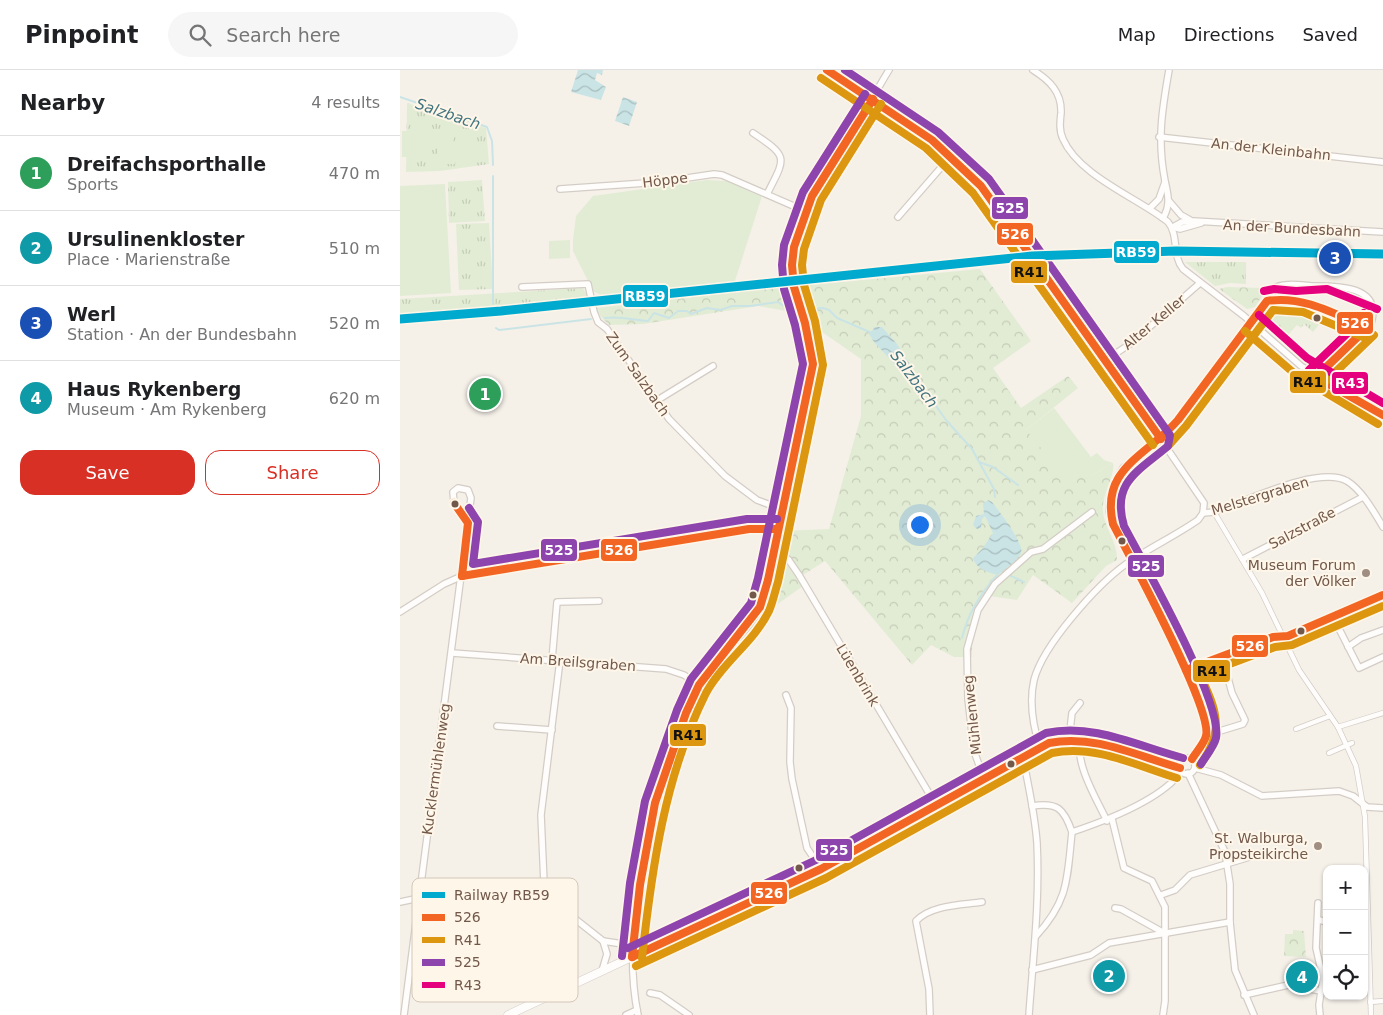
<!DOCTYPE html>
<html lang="en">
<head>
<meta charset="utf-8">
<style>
	:root { --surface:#fff; --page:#f6f6f6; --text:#202124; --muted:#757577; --line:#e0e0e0; --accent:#d93025 }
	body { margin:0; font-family:"DejaVu Sans",sans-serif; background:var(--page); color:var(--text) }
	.controls { position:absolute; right:15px; bottom:15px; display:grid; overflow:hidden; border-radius:10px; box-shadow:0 1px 4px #0004 }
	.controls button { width:45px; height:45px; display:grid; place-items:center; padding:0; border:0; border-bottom:1px solid var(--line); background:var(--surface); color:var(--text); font:25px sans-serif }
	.you { position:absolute; left:519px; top:454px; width:18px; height:18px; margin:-12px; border:4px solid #fff; border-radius:50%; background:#1a73e8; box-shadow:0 0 0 8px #1a73e833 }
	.badge { display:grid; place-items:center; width:32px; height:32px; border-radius:50%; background:var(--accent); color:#fff; font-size:16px; font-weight:700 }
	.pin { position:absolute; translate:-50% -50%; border:2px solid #fff; box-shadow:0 1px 5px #0006 }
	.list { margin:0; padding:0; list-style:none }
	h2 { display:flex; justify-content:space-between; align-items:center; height:65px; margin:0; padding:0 20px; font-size:21px }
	h2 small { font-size:16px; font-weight:400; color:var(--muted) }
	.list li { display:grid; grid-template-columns:32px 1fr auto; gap:15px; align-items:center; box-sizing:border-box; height:75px; padding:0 20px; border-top:1px solid var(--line) }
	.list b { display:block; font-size:19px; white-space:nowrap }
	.list p { margin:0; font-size:16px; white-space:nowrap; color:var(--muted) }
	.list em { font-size:16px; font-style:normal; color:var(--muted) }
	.actions { display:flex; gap:10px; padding:15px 20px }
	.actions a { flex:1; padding:11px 0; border:1px solid var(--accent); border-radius:15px; text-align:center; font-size:18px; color:var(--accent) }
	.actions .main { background:var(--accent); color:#fff }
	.icon { flex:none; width:28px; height:28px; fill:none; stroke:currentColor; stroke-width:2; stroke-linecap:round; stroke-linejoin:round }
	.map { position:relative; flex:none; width:983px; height:945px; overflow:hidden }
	header { display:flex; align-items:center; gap:30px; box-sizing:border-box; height:70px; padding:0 25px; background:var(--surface); border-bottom:1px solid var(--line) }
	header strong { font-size:24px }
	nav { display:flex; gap:28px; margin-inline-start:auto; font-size:18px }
	.search { width:350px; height:45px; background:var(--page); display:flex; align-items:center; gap:12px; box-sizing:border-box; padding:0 18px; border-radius:28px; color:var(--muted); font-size:19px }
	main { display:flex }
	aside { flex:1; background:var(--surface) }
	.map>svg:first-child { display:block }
	.grass { fill:url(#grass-tufts) }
	.forest { fill:url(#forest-crowns) }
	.garden { fill:#e2ecd4 }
	.water { fill:url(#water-waves) }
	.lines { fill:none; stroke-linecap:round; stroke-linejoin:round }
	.stream { stroke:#cae4e6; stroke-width:2 }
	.pedestrian-casing { stroke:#d4cdc6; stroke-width:6 }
	.minor-casing { stroke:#d4cdc6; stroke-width:8 }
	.tertiary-casing { stroke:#d4cdc6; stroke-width:9 }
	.pedestrian { stroke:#fefdfc; stroke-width:4.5 }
	.minor { stroke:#fefdfc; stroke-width:5.5 }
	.tertiary { stroke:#fefdfc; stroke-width:8 }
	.bus-1-casing { stroke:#fef6e9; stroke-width:11 }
	.bus-2-casing { stroke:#fef6e9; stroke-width:11 }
	.bus-3-casing { stroke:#fef6e9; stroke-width:11 }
	.bus-4-casing { stroke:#fef6e9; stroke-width:11 }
	.bus-1 { stroke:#f26522; stroke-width:8 }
	.bus-2 { stroke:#dc960f; stroke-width:8 }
	.bus-3 { stroke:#8e44ad; stroke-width:8 }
	.bus-4 { stroke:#e5007d; stroke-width:8 }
	.rail-1-casing { stroke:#fef6e9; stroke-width:12 }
	.rail-1 { stroke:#00a9ce; stroke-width:9 }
	.bus-dot { fill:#72584a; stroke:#fef6e9; stroke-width:2 }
	.poi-dot { fill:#a08e82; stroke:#fef6e9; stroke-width:2 }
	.labels { text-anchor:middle; stroke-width:4; stroke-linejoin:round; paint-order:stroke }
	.street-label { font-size:14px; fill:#72584a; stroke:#fef6e9 }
	.poi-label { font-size:14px; fill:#72584a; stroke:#fef6e9; text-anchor:end }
	.water-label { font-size:15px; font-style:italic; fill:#42747f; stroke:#fef6e9 }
	.key { fill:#fef6e9; stroke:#d4c7b9; stroke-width:1 }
	.key-label { font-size:14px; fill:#72584a }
	.line-badge { stroke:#fef6e9; stroke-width:2 }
	.badge-label { font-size:14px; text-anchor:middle; font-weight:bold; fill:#fff }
	.pale-badge-label { font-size:14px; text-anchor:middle; font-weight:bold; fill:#111 }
</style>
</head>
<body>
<header>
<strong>Pinpoint</strong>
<div class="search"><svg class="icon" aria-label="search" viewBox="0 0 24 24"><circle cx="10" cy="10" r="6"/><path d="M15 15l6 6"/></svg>Search here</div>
<nav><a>Map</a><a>Directions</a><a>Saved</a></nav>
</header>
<main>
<aside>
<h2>Nearby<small>4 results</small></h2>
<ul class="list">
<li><span class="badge" style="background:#2e9e5b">1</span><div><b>Dreifachsporthalle</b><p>Sports</p></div><em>470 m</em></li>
<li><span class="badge" style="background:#0f9aa8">2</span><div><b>Ursulinenkloster</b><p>Place · Marienstraße</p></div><em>510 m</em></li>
<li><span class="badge" style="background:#1a4fb4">3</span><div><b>Werl</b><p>Station · An der Bundesbahn</p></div><em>520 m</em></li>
<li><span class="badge" style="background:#0f9aa8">4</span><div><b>Haus Rykenberg</b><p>Museum · Am Rykenberg</p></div><em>620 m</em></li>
</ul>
<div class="actions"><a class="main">Save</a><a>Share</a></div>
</aside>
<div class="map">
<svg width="983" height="945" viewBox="0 0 983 945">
	<defs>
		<pattern id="grass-tufts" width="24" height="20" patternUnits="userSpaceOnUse" patternTransform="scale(1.25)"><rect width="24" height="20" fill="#e2ecd4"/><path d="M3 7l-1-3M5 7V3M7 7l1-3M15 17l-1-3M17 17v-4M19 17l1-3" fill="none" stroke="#c5ccb8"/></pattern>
		<pattern id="forest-crowns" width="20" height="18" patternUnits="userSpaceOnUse" patternTransform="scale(1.25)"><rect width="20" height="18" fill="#e2ecd4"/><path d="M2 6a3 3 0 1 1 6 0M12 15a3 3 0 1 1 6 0" fill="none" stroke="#c5ccb8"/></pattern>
		<pattern id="water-waves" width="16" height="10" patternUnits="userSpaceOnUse" patternTransform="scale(1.25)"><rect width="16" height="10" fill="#cae4e6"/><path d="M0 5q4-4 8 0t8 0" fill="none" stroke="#a8bcbc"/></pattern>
	</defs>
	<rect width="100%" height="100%" fill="#f5f1e9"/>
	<!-- grass -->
	<g class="grass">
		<polygon points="7,33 86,58 89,94 40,101 6,102"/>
		<polygon points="82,110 85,151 49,153 48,112"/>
		<polygon points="89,153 93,219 59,220 56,154"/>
		<polygon points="785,192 846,192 846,214 830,213 815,216"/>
		<polygon points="183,218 189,229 0,245 0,229"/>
		<polygon points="876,234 892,235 902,239 910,246 910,248 922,251 913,262 904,254 901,258 897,255 882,272 863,253 864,246"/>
	</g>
	<!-- forest -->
	<g class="forest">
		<path d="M 580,199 L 631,271 L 593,298 L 621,338 L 668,306 L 678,318 L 626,360 L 691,406 L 713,393 C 716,404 701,425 703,442 C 705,459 718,473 717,490 L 706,496 L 672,533 L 633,505 L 617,530 L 589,526 C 575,548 572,560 572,587 L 554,587 L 531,575 L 512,595 L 425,491 L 403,505 L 389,485 L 378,480 L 381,461 L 429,459 L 461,346 L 461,289 L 409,253 L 400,216 Z"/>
		<polygon points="391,216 398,243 358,236 243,254 209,255 201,247 196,238"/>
		<polygon points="827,217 863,218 866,220 855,237 847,239 819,219"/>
		<polygon points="382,489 403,516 358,548 364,533 374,492"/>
		<polygon points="893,860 904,861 906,887 884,886 885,864 893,864"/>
	</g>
	<!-- garden -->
	<g class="garden">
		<rect x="2" y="61" width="24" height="26"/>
		<polygon points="53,65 55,94 38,94 37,66"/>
		<polygon points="81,73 82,92 62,93 61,74"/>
		<polygon points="307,110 327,111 362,126 335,211 201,225 193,221 173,181 173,170 176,146 193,126"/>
		<polygon points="45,114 51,223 0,226 0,116"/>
		<polygon points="170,170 170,188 149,189 149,171"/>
		<polygon points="654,338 691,387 697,383 704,390 713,393 691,406 660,401 626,360"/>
	</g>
	<!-- water -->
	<g class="water">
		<polygon points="178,0 203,0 202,5 197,3 195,10 206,17 201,30 171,22"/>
		<polygon points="223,27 237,32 229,56 215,51"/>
		<polygon points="475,257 482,257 497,274 509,293 505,299 499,299 474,272 469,264"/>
		<path d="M 588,430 L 592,432 C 598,440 625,474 621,483 C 617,491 605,499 598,505 C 589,503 575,498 573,488 L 582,479 L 593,463 L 585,446 L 582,449 L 581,458 L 577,459 L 573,455 L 576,446 L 584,444 L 583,434 Z"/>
	</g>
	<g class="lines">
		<!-- stream -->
		<g class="stream">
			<polyline points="0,27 87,57 92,71 93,95"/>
			<polyline points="93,234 93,106"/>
			<polyline points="407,239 423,238 429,240 437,248 472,263"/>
			<path d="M 205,248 C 220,246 233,250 248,251 L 254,243 L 269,248 L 278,241 L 287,241 L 291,244 L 307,238 L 320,240 L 332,236 L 350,236 L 378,232 L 390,240 L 396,240"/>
			<polyline points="96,258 99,260 191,249"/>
			<polyline points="506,294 546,350 572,379 594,419 595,427"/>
			<polyline points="579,392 593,397 618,415"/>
			<polyline points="611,506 624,512"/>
			<path d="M 562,568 C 568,543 580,525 597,505"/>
		</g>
		<!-- pedestrian casing -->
		<g class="pedestrian-casing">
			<g id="pedestrian">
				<polyline points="814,442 862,523 899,600 938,657 956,696 965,747 971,945"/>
				<polyline points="938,657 983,643"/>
				<polyline points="896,659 930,646"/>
				<polyline points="929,683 952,673"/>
				<polyline points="970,932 983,931"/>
			</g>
		</g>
		<!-- minor casing -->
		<g class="minor-casing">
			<g id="minor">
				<path d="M 427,0 L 532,70 L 581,116 L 737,334 L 804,433 L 803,443 L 798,450 C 775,466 749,478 726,494 C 697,515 643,575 634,610 C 629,632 633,656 640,678"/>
				<path d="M 633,0 C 649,10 662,22 661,43 C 660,52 659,61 663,69 C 679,106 738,128 768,152 C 779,165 772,186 783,199 L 844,246 L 901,296 L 983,345"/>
				<path d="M 353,63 C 389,87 386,87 367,124"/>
				<polyline points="759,67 983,92"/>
				<polyline points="160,119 260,112 314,104 322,105 405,141"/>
				<polyline points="769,131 781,145 790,150"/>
				<polyline points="750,138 759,129 765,112"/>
				<polyline points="498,147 551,86"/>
				<path d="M 763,148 C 771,135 768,124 765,111 C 757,70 762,40 769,0"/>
				<polyline points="773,157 782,152 794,151 983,162"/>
				<polyline points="773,157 780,159 801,153"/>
				<polyline points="122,217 188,214 194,242 198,252 207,259 269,349 325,406 357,430 381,439"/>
				<polyline points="706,290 730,274 800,213"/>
				<polyline points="256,331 313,296"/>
				<path d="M 803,443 L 814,442 C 845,432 918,395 947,411 C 962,420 974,442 983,457"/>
				<polyline points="373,484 388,489 399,505 536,735"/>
				<polyline points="843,489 963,427"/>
				<polyline points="0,542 44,514 62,506 272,471 349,459 377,459"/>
				<polyline points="933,547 959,598 983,587"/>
				<polyline points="948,577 961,568 983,560"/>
				<polyline points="52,583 266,599 284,605 299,615"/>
				<polyline points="152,590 157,532 199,531"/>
				<polyline points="786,600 873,567 888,566 983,525"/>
				<polyline points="386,625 391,638 390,692 392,709 407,778 421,799"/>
				<polyline points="97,656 152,660"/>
				<polyline points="807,662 820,661 843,654 845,650 832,623 822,586"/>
				<polyline points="669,669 672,643 680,633"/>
				<path d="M 680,670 C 675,694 697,730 707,751"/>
				<path d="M 623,687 C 628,715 635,744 637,773 C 640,831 633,888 629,945"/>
				<circle cx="787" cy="696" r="8"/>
				<path d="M 792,689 L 806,666 L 805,646 L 786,600 L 713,454 L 709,441 L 710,427 L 716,410 L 723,398 L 761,369 L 778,350 L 852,253 L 876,217 C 887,213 900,215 912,216 C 934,216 983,214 971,254 L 916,307"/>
				<polyline points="795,698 821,705 862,726 939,721 953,726 967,737 983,738"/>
				<polyline points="788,703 825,782 830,814 830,852 835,900 854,945"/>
				<polyline points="584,709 574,681 568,629 567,579 578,540 595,514 631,482 643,479 692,442"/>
				<path d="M 632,736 C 658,732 664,739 672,762 C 705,751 761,730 782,701"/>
				<polyline points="712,749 724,798 752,811 765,837 765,931 763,945"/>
				<polyline points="761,825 775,820 790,805 866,782"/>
				<polyline points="0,832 19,828 157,837 165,841 203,871 223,874 234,865"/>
				<polyline points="918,833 916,878 923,909 919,935 920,945"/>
				<polyline points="145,836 141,745 160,590"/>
				<polyline points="715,838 721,839 766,864"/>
				<polyline points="919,850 927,852"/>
				<polyline points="236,853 241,864 259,874"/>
				<path d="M 636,866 C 669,830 667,809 672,762"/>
				<path d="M 232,887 L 421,799 L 649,673 C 688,660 741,689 780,698"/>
				<polyline points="632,900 691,885 709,873 830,852"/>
				<polyline points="202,901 207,884 203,871"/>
				<polyline points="250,923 260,925 289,945"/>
				<polyline points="844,925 888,915 921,921"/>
				<polyline points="4,945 71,428 68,420 58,418 53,422 54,433 68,453"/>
				<polyline points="226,945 237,940"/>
				<path d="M 238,945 C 221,862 247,756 274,678 C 281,657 288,634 299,615 C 316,587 346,566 360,537 C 373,511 374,477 379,449 C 389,400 401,353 412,305 C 415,267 394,234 392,196 C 389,152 425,108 447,73 C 462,49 474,24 489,0"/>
				<path d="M 530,945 L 529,919 L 516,851 C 531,835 561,835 582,832"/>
			</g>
		</g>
		<!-- tertiary casing -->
		<g class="tertiary-casing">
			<polyline id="tertiary" points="108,945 232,887"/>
		</g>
		<!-- pedestrian -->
		<use href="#pedestrian" class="pedestrian"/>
		<!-- minor -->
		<use href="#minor" class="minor"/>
		<!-- tertiary -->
		<use href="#tertiary" class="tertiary"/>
		<!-- bus-1 casing -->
		<g class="bus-1-casing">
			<g id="bus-1">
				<polyline points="427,0 532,70 581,116 761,369"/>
				<polyline points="54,433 68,453 62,506"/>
				<polyline points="62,506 349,459 377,459"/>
				<polyline points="786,600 873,567 888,566 983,525"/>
				<path d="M 792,689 C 796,682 804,674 806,666 C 813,639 730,487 713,454 C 700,398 747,386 778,350 L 867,231 C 903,225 935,244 967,258 L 916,307 L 983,345"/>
				<polyline points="232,887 240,815 255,733 286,643 299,615 360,537 368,510 413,294 405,253 394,217 392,195 394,177 412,126 473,29"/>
				<path d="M 232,887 L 421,799 L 649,673 C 695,664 737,686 780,698"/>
			</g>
		</g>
		<!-- bus-2 casing -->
		<g class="bus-2-casing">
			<g id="bus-2">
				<polyline points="421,8 526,78 573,123 753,375"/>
				<polyline points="845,261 895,304 978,354"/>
				<polyline points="923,314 974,265"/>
				<polyline points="768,376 786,356 873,240 903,242 963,267"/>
				<path d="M 800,695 C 825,661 817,641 800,605 L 875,577 L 892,575 L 983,536"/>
				<path d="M 242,888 C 252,797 265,705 306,623 C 322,593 354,572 369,541 C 373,532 375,521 378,512 L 423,295 L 415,251 L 404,215 L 402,195 L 404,179 L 421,130 L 481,34"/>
				<path d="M 236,896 L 426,808 L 652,683 C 695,674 737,696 777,708"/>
			</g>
		</g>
		<!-- bus-3 casing -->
		<g class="bus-3-casing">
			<g id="bus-3">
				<path d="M 445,0 L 538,62 L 589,109 L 770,365 L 768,376 C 739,401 711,412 724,456 C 744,494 823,633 816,668 C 814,677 805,687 801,694"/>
				<polyline points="69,438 78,452 73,494 347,449 377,449"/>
				<path d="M 228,878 L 416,790 L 646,663 C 694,653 737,676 783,688"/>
				<polyline points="222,886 230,813 245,731 277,640 291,609 351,533 358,508 403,294 395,255 384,219 382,195 384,175 403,122 465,24"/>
			</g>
		</g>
		<!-- bus-4 casing -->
		<g class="bus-4-casing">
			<g id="bus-4">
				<polyline points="864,221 874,219 896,221 927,219 977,239"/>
				<polyline points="859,245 907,288 983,333"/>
				<polyline points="909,300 959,252 964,243"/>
			</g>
		</g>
		<!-- bus-1 -->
		<use href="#bus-1" class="bus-1"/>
		<!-- bus-2 -->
		<use href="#bus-2" class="bus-2"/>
		<!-- bus-3 -->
		<use href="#bus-3" class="bus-3"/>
		<!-- bus-4 -->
		<use href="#bus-4" class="bus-4"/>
		<!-- rail-1 casing -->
		<g class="rail-1-casing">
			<polyline id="rail-1" points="0,249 101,241 632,186 776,181 983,184"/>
		</g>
		<!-- rail-1 -->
		<use href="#rail-1" class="rail-1"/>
	</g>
	<!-- markers -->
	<g class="bus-dot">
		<circle cx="917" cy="248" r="4.5"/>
		<circle cx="55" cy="434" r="4.5"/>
		<circle cx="722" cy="471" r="4.5"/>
		<circle cx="353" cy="525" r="4.5"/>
		<circle cx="901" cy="561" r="4.5"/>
		<circle cx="611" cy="694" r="4.5"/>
		<circle cx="399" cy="798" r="4.5"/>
	</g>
	<g class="poi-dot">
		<circle cx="966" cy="503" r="5"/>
		<circle cx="918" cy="776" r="5"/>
	</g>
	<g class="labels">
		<!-- street labels -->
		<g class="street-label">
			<text transform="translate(871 79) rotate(6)" y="5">An der Kleinbahn</text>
			<text transform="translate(265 110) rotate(-7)" y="5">Höppe</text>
			<text transform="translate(892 158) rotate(3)" y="5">An der Bundesbahn</text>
			<text transform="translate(754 252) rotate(-40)" y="5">Alter Keller</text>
			<text transform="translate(238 304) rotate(55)" y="5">Zum Salzbach</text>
			<text transform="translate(860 426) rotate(-17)" y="5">Melstergraben</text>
			<text transform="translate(902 458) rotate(-28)" y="5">Salzstraße</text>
			<text transform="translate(178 592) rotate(4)" y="5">Am Breilsgraben</text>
			<text transform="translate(458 605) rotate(59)" y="5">Lüenbrink</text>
			<text transform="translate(572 645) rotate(-96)" y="5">Mühlenweg</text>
			<text transform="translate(36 699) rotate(-82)" y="5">Kucklermühlenweg</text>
		</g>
		<!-- poi labels -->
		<g class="poi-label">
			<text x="956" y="500">Museum Forum<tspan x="956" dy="16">der Völker</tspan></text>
			<text x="908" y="773">St. Walburga,<tspan x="908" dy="16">Propsteikirche</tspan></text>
		</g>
		<!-- water labels -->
		<g class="water-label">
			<text transform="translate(48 44) rotate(19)" y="5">Salzbach</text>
			<text transform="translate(514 309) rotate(53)" y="5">Salzbach</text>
		</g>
	</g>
	<!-- legend -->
	<rect x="12" y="808" width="166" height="124" rx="8" class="key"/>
	<rect x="22" y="822" width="23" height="6" fill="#00a9ce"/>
	<rect x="22" y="844" width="23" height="7" fill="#f26522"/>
	<rect x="22" y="867" width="23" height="6" fill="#dc960f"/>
	<rect x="22" y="889" width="23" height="7" fill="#8e44ad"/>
	<rect x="22" y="912" width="23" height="6" fill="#e5007d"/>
	<g class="key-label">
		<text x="54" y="830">Railway RB59</text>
		<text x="54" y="852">526</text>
		<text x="54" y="875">R41</text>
		<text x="54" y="897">525</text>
		<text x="54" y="920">R43</text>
	</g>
	<g class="line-badge">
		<rect x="591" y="126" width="38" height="24" rx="5" fill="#8e44ad"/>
		<rect x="596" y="152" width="38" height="24" rx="5" fill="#f26522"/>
		<rect x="713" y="170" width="47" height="24" rx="5" fill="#00a9ce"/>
		<rect x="610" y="190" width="38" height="24" rx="5" fill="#dc960f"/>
		<rect x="222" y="214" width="47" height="24" rx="5" fill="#00a9ce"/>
		<rect x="936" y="241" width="38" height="24" rx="5" fill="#f26522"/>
		<rect x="889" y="300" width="38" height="24" rx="5" fill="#dc960f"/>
		<rect x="931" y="301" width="38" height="24" rx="5" fill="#e5007d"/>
		<rect x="140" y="468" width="38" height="24" rx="5" fill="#8e44ad"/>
		<rect x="200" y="468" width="38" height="24" rx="5" fill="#f26522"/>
		<rect x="727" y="484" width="38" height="24" rx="5" fill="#8e44ad"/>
		<rect x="831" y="564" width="38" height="24" rx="5" fill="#f26522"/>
		<rect x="792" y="589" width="39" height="24" rx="5" fill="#dc960f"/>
		<rect x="269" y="653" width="38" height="24" rx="5" fill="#dc960f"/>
		<rect x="415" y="768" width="38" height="24" rx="5" fill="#8e44ad"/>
		<rect x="350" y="811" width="38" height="24" rx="5" fill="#f26522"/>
	</g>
	<g class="badge-label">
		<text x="610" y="143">525</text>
		<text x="615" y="169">526</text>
		<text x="736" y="187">RB59</text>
		<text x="245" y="231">RB59</text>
		<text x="955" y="258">526</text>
		<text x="950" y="318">R43</text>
		<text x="159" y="485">525</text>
		<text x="219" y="485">526</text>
		<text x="746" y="501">525</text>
		<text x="850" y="581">526</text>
		<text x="434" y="785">525</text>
		<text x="369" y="828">526</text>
	</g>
	<g class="pale-badge-label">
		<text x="629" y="207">R41</text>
		<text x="908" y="317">R41</text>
		<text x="812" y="606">R41</text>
		<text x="288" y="670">R41</text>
	</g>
</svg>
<div class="controls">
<button>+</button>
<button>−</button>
<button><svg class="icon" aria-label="locate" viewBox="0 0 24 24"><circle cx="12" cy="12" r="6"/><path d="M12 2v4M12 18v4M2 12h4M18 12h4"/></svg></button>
</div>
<div class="you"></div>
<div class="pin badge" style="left:85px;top:324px;background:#2e9e5b">1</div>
<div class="pin badge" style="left:709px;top:906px;background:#0f9aa8">2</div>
<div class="pin badge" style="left:935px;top:188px;background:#1a4fb4">3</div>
<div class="pin badge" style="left:902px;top:907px;background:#0f9aa8">4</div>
</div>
</main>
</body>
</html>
